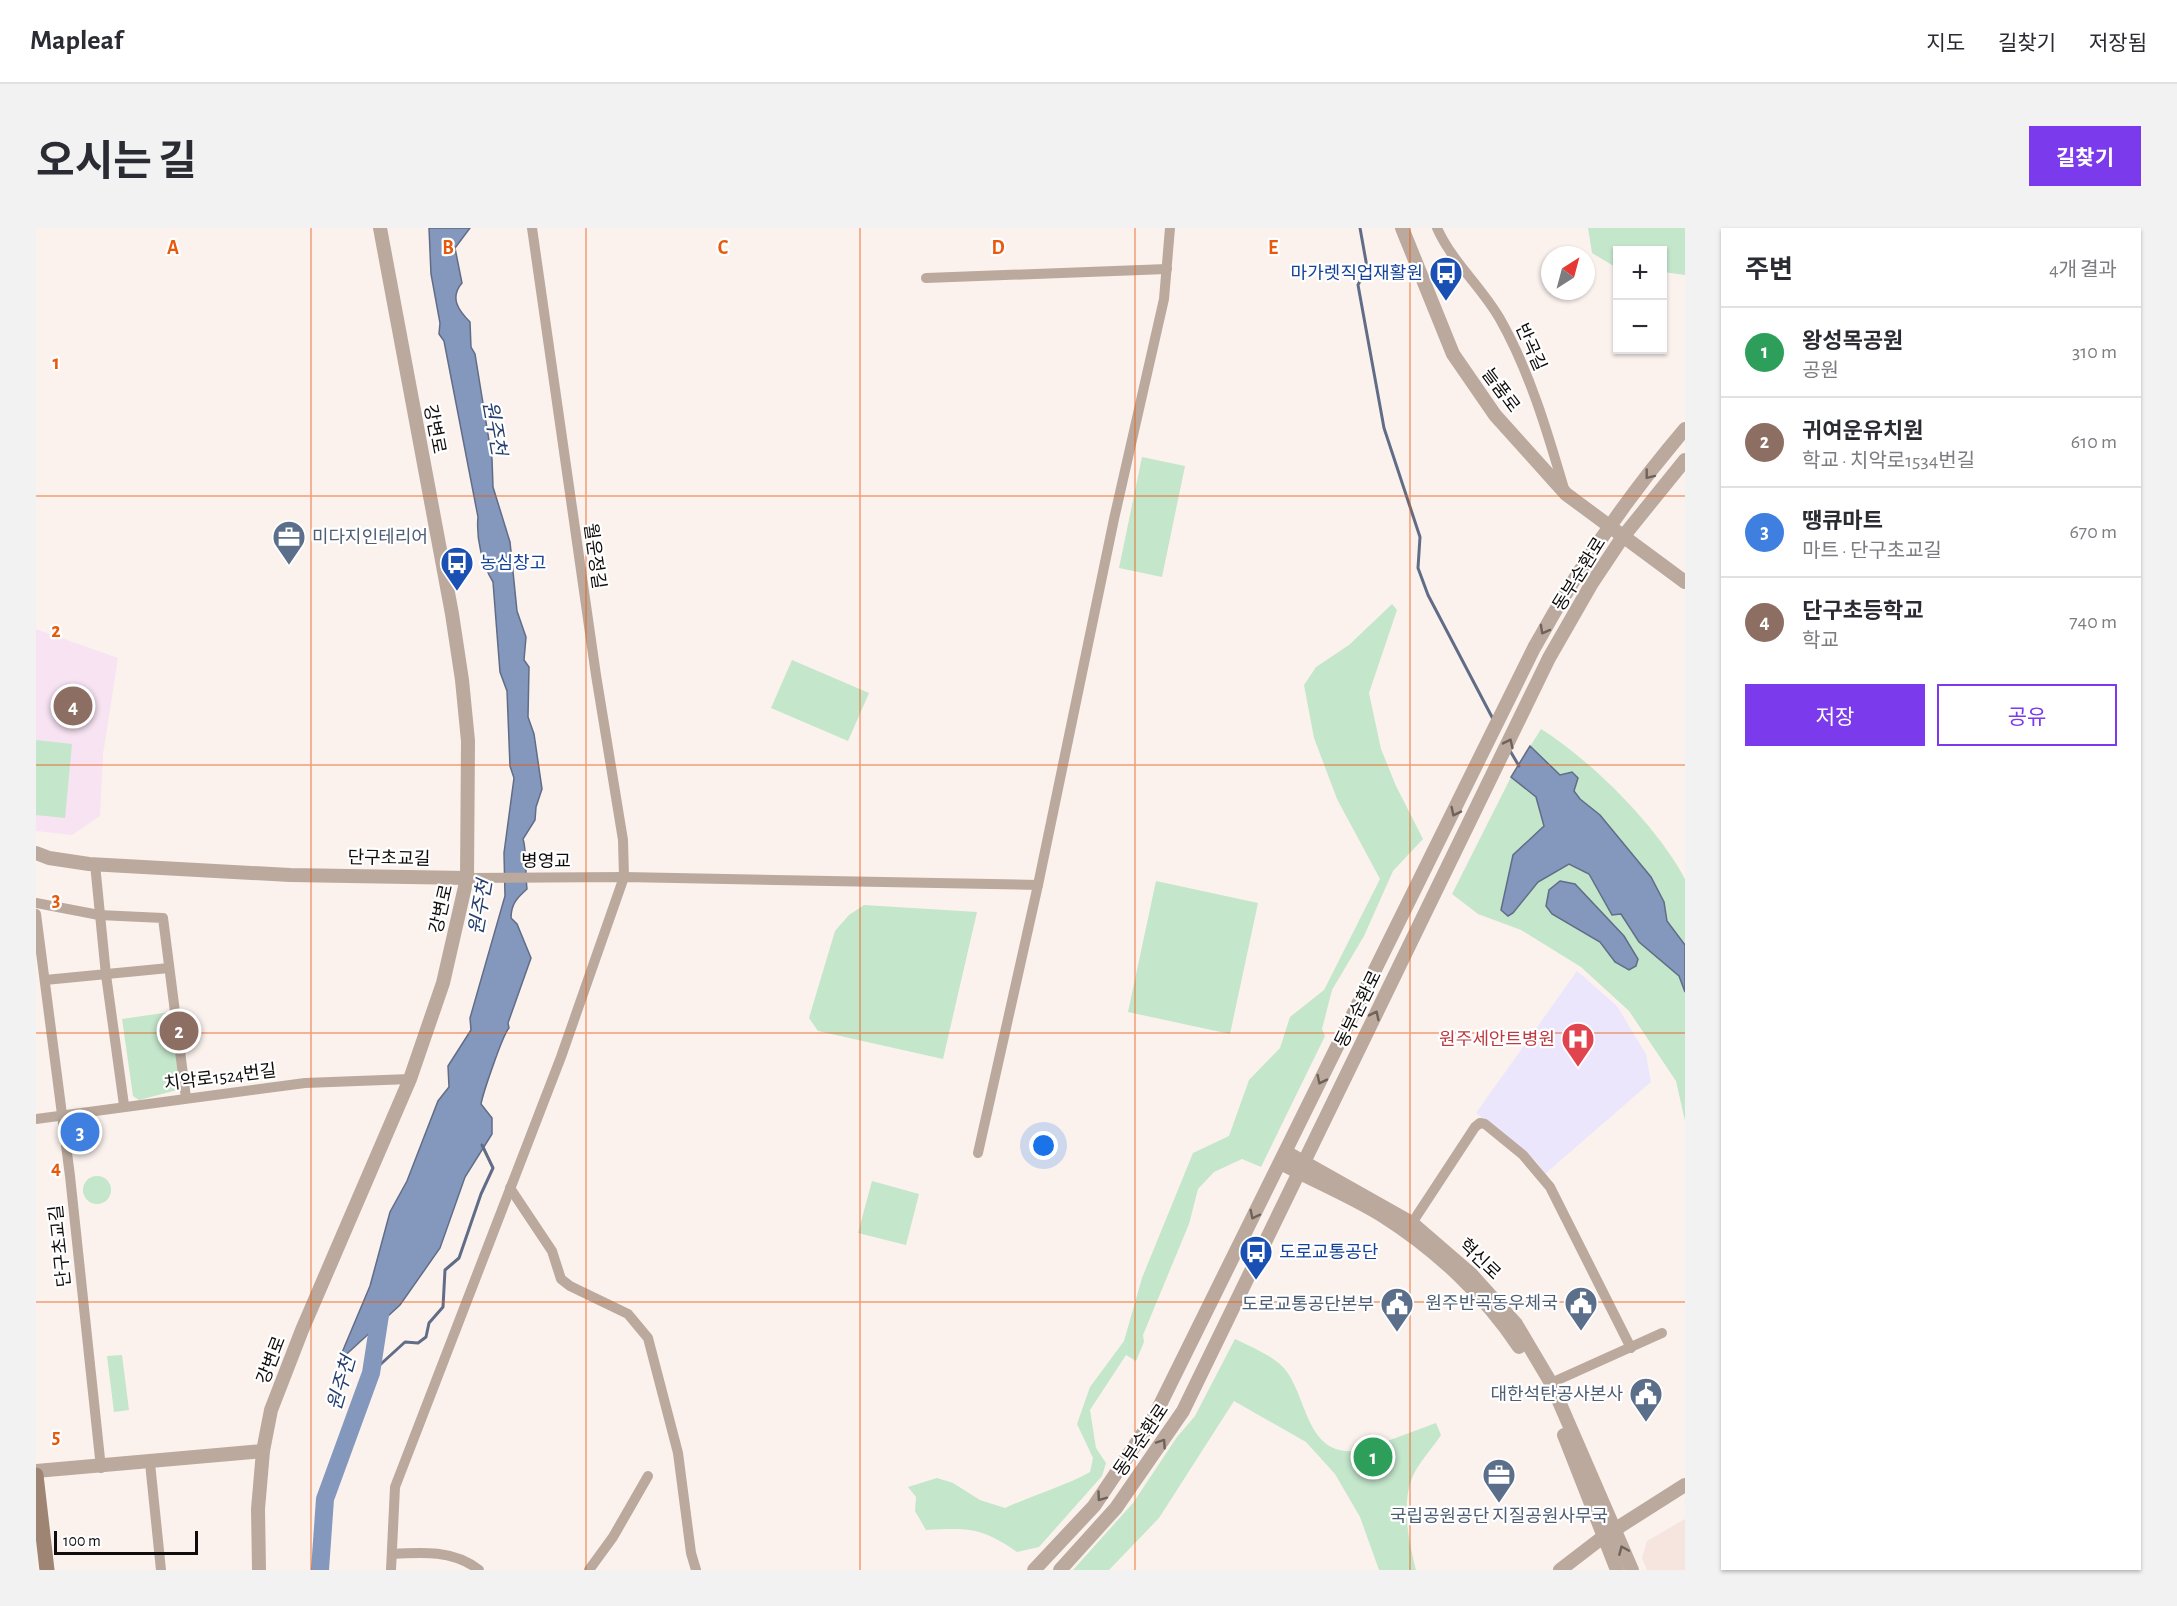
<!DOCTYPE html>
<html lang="ko">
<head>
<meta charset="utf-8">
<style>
	:root { --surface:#fff; --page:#f2f2f3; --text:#2b2b33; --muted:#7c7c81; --line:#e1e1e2; --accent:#7c3aed }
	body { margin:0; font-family:"Alegreya Sans","Noto Sans KR",sans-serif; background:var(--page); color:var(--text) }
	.controls { position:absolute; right:18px; top:18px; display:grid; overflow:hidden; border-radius:0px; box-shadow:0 2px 4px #0004 }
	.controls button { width:54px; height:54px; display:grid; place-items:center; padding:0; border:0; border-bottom:2px solid var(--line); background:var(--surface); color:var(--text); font:30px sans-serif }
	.compass { position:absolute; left:1505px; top:18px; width:54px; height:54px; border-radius:50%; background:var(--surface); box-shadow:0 2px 4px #0004; rotate:36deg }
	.scale { position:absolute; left:18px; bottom:15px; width:144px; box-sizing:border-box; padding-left:6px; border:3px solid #0f0c0b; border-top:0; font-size:16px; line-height:21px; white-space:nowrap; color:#0f0c0b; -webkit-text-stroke:4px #fff; paint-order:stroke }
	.you { position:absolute; left:1008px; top:918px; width:21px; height:21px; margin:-15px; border:4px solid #fff; border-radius:50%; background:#1a73e8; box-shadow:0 0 0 9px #1a73e833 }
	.badge { display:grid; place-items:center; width:39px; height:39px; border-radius:50%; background:var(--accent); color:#fff; font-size:20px; font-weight:700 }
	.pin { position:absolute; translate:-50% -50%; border:3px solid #fff; box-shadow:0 2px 6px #0006 }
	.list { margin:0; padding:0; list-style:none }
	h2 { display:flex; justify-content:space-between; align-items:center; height:78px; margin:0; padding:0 24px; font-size:26px }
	h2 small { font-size:20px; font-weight:400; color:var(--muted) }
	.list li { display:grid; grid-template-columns:39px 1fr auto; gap:18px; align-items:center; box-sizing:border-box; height:90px; padding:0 24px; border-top:2px solid var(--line) }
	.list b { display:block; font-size:22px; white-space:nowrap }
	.list p { margin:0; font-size:20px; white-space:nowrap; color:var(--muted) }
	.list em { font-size:20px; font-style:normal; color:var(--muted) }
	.actions { display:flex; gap:12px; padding:18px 24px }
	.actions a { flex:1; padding:14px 0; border:2px solid var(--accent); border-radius:0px; text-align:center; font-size:21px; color:var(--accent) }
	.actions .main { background:var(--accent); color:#fff }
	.map { position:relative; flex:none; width:1649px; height:1342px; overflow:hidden; border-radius:0px }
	header { display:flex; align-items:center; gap:36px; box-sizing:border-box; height:84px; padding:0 30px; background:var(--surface); border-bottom:2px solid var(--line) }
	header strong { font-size:28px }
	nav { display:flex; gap:33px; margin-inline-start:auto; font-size:21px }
	.intro { display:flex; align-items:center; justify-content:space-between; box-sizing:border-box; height:144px; padding:0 36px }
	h1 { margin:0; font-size:42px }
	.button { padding:15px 27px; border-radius:0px; background:var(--accent); color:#fff; font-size:21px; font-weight:700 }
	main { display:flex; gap:36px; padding:0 36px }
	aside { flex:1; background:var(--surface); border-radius:0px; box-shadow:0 2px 4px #0004 }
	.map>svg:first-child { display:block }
	.built { fill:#f5e5de }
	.education { fill:#f7e3f2 }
	.medical { fill:#ece6fc }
	.green { fill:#c4e6cb }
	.water { fill:#8497bc; stroke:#616d87; stroke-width:1.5 }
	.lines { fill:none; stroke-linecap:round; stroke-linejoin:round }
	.stream { stroke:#616d87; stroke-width:3 }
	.river { stroke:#8497bc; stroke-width:18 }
	.minor { stroke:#bba99d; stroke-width:10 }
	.tertiary { stroke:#bba99d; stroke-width:14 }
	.secondary { stroke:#9e8473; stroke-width:15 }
	.oneway { stroke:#6e625b }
	.grid { fill:none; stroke:#e8590c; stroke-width:1.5; stroke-opacity:0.55 }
	.labels { text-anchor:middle; stroke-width:4.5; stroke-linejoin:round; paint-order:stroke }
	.transit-label { font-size:18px; fill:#164399; stroke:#fff; text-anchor:start }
	.street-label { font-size:18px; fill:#0f0c0b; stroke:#fff }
	.service-label { font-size:18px; fill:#4e5e75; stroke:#fff; text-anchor:end }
	.health-label { font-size:18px; fill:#be3a42; stroke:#fff; text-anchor:end }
	.water-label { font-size:20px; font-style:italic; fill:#273f6f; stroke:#fff }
	.grid-label { font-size:20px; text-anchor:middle; font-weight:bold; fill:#e8590c; stroke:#fff; stroke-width:4.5; stroke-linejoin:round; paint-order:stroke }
</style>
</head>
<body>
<header>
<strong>Mapleaf</strong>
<nav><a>지도</a><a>길찾기</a><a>저장됨</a></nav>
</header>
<div class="intro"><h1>오시는 길</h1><a class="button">길찾기</a></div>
<main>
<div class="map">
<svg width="1649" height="1342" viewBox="0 0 1649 1342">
	<rect width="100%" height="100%" fill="#fbf2ee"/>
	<!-- built -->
	<polygon class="built" points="1649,1291 1649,1342 1611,1342 1606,1330 1611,1313"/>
	<!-- education -->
	<polygon class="education" points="0,401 82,430 67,526 64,588 36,607 0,603"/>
	<!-- medical -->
	<polygon class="medical" points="1541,743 1581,778 1610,826 1615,854 1509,946 1501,934 1440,885"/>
	<!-- green -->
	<g class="green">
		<polygon points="1552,0 1649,0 1649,47 1627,44 1626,22 1582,22 1581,40 1556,25"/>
		<polygon points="1106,229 1149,238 1126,349 1083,340"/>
		<path d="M 1356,376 L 1361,382 L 1333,465 L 1345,521 L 1360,558 L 1387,611 L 1357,643 L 1328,708 L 1296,762 L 1286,801 L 1289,808 L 1225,939 L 1206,931 L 1178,944 L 1162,961 L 1153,996 L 1107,1107 L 1108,1114 L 1100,1133 L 1090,1127 L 1054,1182 L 1060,1220 L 1070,1235 L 1066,1248 L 1003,1319 L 981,1324 C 945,1299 933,1300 890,1302 L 879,1283 L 880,1269 L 872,1259 L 901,1250 L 917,1255 L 944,1272 L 969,1280 C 997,1267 1027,1259 1054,1244 L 1057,1230 L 1041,1196 L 1054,1159 L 1088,1113 L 1106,1050 L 1157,925 L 1193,908 L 1213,852 L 1244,820 L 1254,789 L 1288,762 L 1344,651 L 1301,571 L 1278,510 L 1268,457 L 1280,439 L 1313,417 Z"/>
		<polygon points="756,432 833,465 812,513 735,480"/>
		<path d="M 1505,501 C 1555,532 1622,599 1649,651 L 1649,893 L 1640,853 L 1593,783 L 1545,739 L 1485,702 L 1442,686 L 1416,666 L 1475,549 Z"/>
		<polygon points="0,512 36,516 29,590 0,587"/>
		<polygon points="1120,653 1222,675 1194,806 1092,784"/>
		<polygon points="828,677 941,684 907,831 782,803 773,790 799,703 813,687"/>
		<polygon points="134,784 145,861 103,872 97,868 86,791"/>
		<circle cx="61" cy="962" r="14"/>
		<polygon points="836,953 883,966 870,1017 822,1005"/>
		<path d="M 1199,1111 C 1217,1120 1242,1129 1253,1147 C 1273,1179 1273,1232 1327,1222 L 1400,1195 L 1405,1207 C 1396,1221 1382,1235 1376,1250 C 1365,1278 1373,1314 1380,1342 L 1343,1342 L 1324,1289 L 1299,1246 L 1270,1214 L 1198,1173 L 1123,1290 L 1073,1342 L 1037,1342 L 1097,1275 L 1141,1209 L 1159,1188 Z"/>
		<polygon points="86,1127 93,1182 78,1184 71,1128"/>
	</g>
	<!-- water -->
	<g class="water">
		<path d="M 393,0 L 434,0 L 419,20 L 426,55 C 413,70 423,83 434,94 L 435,119 L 439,126 L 456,231 L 457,259 L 474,314 L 481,383 L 490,409 L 488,432 L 493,439 L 492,489 L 498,506 L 506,561 L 500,579 L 499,592 L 487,611 C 491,623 489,646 491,661 C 481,670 475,676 475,690 L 481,696 L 495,730 L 472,795 L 473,800 C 467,806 447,865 445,876 L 456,890 L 456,906 L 429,949 L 404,1020 L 364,1077 L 302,1134 L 334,1058 L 354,984 L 371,953 L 402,873 L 413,859 L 412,838 L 435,802 L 434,790 L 469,668 L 468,625 L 478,550 L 474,538 L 471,463 L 464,444 L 457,354 C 446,336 440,310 442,289 L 408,113 L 403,106 L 404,95 L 395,46 Z"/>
		<polygon points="1494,518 1524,547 1536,544 1542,550 1538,563 1544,571 1564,587 1615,649 1628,674 1631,693 1649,717 1649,764 1643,748 1603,714 1585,686 1576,687 1553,646 1533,636 1502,654 1477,685 1472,688 1465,682 1477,627 1508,598 1500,569 1475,549"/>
		<polygon points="1524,653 1539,656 1588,708 1602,731 1600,738 1593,742 1579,734 1564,714 1516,686 1510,678 1513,662"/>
	</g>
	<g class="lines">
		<!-- stream -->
		<g class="stream">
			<polyline points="1324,0 1331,39 1322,57 1348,200 1384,309 1382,340 1392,367 1457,491"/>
			<polyline points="1473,521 1483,538"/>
			<polyline points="335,1145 369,1114 382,1115 390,1109 393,1095 407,1079 409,1042 423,1030 445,966 457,940 446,917"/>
		</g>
		<!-- river -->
		<polyline class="river" points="284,1342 289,1271 335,1145 346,1074"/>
		<!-- minor -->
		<g class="minor">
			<path d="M 1401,0 C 1416,34 1446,59 1464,91 C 1494,144 1512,206 1529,264"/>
			<polyline points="890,50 1131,41"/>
			<polyline points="59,636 70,747 88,877"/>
			<polyline points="431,650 588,649 1002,657 1078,291 1128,71 1134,0"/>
			<polyline points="0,675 63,687 127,690 150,870"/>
			<polyline points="0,686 34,948 65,1240"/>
			<polyline points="9,752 133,740"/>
			<polyline points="0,891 269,855 374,851"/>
			<polyline points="942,925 1002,657"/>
			<polyline points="474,960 516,1023 525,1051 534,1058 592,1086 612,1110 642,1225 655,1325 660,1342"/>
			<polyline points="1376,995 1439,899 1444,895 1449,896 1487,927 1514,959 1595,1120"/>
			<polyline points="1515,1155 1626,1105"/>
			<polyline points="114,1235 125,1342"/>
			<path d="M 356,1326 C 386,1324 418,1322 443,1342"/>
			<polyline points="355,1342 359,1259 525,829 588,649 587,612 560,447 496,0"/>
			<polyline points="553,1342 577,1309 612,1248"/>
		</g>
		<!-- tertiary -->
		<g class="tertiary">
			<polyline points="1366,0 1417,126 1459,187 1530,266 1649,354"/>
			<polyline points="0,625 13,630 53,636 254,647 431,650"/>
			<polyline points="1250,924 1376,995 1435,1046 1480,1096 1515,1155 1596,1342"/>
			<path d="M 1245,935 C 1278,953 1315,968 1347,988 C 1399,1021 1449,1067 1483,1119"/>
			<polyline points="1528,1207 1581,1342"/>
			<polyline points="0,1243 227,1223"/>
			<polyline points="223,1342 222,1281 227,1223 235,1182 266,1102 374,851 407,755 431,650 432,513 426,452 416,386 344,0"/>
			<path d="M 998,1342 L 1058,1278 L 1118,1189 L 1498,420 C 1541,342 1591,269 1649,201"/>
			<polyline points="1024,1342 1080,1280 1147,1183 1513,430 1556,355 1586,310 1649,232"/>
			<polyline points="1524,1342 1567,1309 1649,1257"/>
		</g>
		<!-- secondary -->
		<polyline class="secondary" points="0,1247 11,1342"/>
	</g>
	<!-- one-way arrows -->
	<defs><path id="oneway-chevron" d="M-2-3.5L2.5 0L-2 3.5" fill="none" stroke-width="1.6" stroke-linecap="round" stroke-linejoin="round" transform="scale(1.5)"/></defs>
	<g class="oneway">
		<use href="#oneway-chevron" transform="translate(1613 247) rotate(128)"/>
		<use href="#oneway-chevron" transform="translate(1508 402) rotate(119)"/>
		<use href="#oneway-chevron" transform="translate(1473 515) rotate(-64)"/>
		<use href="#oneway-chevron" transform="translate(1419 584) rotate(116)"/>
		<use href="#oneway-chevron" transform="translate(1339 787) rotate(-64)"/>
		<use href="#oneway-chevron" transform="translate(1285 852) rotate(116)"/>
		<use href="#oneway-chevron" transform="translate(1218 987) rotate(117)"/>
		<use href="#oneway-chevron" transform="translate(1126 1215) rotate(-56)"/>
		<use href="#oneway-chevron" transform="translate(1065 1269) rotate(126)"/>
		<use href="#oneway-chevron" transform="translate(1587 1322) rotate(-113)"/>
	</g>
	<!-- grid -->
	<path class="grid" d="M 275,0 L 275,1342M 550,0 L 550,1342M 824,0 L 824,1342M 1099,0 L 1099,1342M 1374,0 L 1374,1342M 0,268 L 1649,268M 0,537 L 1649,537M 0,805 L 1649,805M 0,1074 L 1649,1074"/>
	<!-- icons -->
	<defs>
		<g id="bus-pin" transform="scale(1.725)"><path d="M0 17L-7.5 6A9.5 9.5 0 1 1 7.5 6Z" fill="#1a4fb4" stroke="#fff"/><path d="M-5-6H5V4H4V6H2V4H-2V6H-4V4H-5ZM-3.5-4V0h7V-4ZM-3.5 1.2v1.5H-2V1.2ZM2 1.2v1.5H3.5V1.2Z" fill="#fff"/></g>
		<g id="office-pin" transform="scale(1.725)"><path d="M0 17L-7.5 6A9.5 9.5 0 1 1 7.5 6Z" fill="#5c6f8a" stroke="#fff"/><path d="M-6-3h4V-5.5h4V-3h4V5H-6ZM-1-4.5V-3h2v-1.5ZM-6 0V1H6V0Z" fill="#fff"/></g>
		<g id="hospital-pin" transform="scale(1.725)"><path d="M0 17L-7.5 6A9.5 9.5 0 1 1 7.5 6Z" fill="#e0444e" stroke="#fff"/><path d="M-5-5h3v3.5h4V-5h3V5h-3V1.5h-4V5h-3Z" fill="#fff"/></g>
		<g id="civic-pin" transform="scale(1.725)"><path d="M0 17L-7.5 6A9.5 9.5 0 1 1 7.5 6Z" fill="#5c6f8a" stroke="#fff"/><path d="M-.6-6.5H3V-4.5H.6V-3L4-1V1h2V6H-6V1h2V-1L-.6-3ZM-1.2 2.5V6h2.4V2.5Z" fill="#fff"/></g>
	</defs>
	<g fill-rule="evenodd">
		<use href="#bus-pin" x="1410" y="45"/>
		<use href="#office-pin" x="253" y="309"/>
		<use href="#bus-pin" x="421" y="335"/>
		<use href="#hospital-pin" x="1542" y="811"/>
		<use href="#bus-pin" x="1220" y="1024"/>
		<use href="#civic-pin" x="1545" y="1075"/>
		<use href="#civic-pin" x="1361" y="1076"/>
		<use href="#civic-pin" x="1610" y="1166"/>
		<use href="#office-pin" x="1463" y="1247"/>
	</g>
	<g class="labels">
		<!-- transit labels -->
		<g class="transit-label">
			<text x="1387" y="51" text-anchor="end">마가렛직업재활원</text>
			<text x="444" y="341">농심창고</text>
			<text x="1243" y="1030">도로교통공단</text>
		</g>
		<!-- street labels -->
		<g class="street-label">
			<text transform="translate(1495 119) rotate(66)" y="6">반곡길</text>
			<text transform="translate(1465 162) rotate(53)" y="6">늘품로</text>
			<text transform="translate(399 201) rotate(79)" y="6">강변로</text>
			<text transform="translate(559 328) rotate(82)" y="6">월운정길</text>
			<text transform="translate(1543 346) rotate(-58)" y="6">동부순환로</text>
			<text transform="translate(353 630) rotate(1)" y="6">단구초교길</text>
			<text x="510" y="639">병영교</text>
			<text transform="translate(405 681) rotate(-77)" y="6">강변로</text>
			<text transform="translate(1322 781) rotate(-64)" y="6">동부순환로</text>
			<text transform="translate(184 849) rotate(-7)" y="6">치악로1524번길</text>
			<text transform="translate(24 1018) rotate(-96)" y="6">단구초교길</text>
			<text transform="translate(1444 1031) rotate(44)" y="6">혁신로</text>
			<text transform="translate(235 1132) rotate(-69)" y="6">강변로</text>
			<text transform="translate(1105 1212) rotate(-56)" y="6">동부순환로</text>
		</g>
		<!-- service labels -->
		<g class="service-label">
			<text x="276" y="315" text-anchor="start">미다지인테리어</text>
			<text x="1522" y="1081">원주반곡동우체국</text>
			<text x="1338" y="1082">도로교통공단본부</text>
			<text x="1587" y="1172">대한석탄공사본사</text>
			<text x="1463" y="1294" text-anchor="middle">국립공원공단 지질공원사무국</text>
		</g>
		<!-- health labels -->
		<g class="health-label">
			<text x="1519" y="817">원주세안트병원</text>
		</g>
		<!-- water labels -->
		<g class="water-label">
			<text transform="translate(459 200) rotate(80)" y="7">원주천</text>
			<text transform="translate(444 679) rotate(-80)" y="7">원주천</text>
			<text transform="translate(305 1155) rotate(-74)" y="7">원주천</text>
		</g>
	</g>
	<g class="grid-label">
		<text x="137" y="26">A</text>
		<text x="412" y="26">B</text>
		<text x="687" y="26">C</text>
		<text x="962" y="26">D</text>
		<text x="1237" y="26">E</text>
		<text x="20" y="141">1</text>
		<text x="20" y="409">2</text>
		<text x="20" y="678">3</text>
		<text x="20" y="946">4</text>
		<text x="20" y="1215">5</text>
	</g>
</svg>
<div class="controls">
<button>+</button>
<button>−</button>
</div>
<svg class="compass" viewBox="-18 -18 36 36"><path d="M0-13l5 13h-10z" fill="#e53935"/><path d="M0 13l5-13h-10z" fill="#7c7c81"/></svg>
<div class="scale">100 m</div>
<div class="you"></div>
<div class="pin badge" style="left:1337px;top:1229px;background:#2e9e5b">1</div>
<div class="pin badge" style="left:143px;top:803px;background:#8d6e63">2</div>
<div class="pin badge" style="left:44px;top:904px;background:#3f7fe0">3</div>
<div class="pin badge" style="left:37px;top:478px;background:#8d6e63">4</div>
</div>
<aside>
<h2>주변<small>4개 결과</small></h2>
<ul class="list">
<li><span class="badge" style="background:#2e9e5b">1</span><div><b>왕성목공원</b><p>공원</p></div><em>310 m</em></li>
<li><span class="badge" style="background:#8d6e63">2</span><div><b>귀여운유치원</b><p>학교 · 치악로1534번길</p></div><em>610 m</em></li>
<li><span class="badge" style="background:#3f7fe0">3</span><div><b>땡큐마트</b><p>마트 · 단구초교길</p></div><em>670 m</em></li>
<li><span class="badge" style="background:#8d6e63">4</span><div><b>단구초등학교</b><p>학교</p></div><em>740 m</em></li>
</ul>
<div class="actions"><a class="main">저장</a><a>공유</a></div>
</aside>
</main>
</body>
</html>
